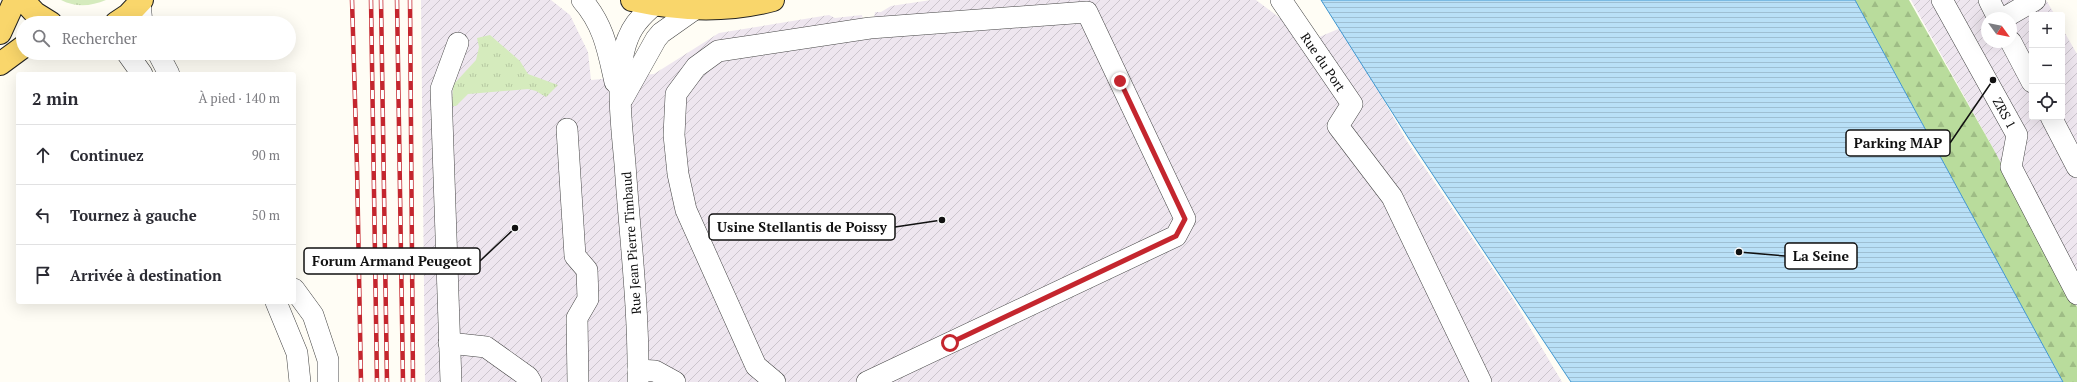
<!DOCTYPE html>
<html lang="fr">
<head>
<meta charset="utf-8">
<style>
	:root { --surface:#fff; --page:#f2f2f3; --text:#2b2b33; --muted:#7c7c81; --line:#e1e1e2 }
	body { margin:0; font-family:"PT Serif",serif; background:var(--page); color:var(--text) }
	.controls { position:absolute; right:12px; top:12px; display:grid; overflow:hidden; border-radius:4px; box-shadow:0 4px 16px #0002 }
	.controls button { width:36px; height:36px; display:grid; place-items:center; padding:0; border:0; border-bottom:1px solid var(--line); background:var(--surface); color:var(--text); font:20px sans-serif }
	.compass { position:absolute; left:1981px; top:12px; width:36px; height:36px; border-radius:50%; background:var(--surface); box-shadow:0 4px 16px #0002; rotate:123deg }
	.stop { position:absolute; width:12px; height:12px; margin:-9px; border:3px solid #c4262e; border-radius:50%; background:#fff }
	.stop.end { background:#c4262e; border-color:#fff; box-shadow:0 1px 4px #0008 }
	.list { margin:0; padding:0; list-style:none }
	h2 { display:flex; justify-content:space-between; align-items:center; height:52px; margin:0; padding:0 16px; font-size:17px }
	h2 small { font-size:13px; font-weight:400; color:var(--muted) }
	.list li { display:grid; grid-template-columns:26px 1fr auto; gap:12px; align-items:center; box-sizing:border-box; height:60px; padding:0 16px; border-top:1px solid var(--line) }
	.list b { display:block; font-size:15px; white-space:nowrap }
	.list em { font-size:13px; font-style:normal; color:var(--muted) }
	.icon { flex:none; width:22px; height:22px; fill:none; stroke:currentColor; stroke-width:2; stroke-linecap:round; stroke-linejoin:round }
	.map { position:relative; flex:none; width:2077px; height:382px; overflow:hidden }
	.search { position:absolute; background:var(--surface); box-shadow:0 4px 16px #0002; left:16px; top:16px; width:280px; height:44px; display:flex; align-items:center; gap:10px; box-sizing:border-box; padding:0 14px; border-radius:22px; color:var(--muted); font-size:15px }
	.panel { position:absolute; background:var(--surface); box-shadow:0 4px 16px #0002; left:16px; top:72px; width:280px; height:232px; border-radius:4px }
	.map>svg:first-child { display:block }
	.industrial { fill:url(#industrial-furrows); fill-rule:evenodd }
	.grass { fill:url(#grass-tufts) }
	.forest { fill:url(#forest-firs) }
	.water { fill:url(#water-rules); stroke:#3f96cf }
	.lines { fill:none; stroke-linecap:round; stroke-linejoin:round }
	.minor-casing { stroke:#444; stroke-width:22 }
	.major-casing { stroke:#222; stroke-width:24 }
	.minor { stroke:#fff; stroke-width:21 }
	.major { stroke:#f9d66b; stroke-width:22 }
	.rail-casing { stroke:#c4262e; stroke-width:4.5 }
	.rail { stroke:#fff; stroke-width:3; stroke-dasharray:9; stroke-linecap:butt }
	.route { stroke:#c4262e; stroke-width:5 }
	.labels { text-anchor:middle; stroke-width:4; stroke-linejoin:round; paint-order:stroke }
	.street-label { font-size:13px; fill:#111; stroke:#fff }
	.leader { fill:none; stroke:#111; stroke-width:1.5 }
	.callout-dot { fill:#111; stroke:#fff; stroke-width:1.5 }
	.callout { fill:#fff; stroke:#111; stroke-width:1.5 }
	.callout-label { font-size:14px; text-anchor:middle; font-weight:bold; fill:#111 }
</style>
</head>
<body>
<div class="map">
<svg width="2077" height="382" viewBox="0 0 2077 382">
	<defs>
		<pattern id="industrial-furrows" width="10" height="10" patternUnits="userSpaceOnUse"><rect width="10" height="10" fill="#eee6ef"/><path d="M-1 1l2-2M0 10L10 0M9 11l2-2" fill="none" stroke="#cbc4cc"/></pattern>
		<pattern id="grass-tufts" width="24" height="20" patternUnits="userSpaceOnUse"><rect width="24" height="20" fill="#d5ebbd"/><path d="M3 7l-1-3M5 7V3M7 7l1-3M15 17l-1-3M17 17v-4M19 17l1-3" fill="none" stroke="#b6c8a1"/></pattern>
		<pattern id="forest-firs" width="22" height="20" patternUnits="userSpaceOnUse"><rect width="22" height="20" fill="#b9dc9c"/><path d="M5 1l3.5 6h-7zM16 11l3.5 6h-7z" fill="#9ebc85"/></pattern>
		<pattern id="water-rules" width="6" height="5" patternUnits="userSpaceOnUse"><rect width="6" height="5" fill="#b9e0f7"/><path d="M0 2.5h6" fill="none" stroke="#9ebfd3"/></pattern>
	</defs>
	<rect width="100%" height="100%" fill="#fffdf5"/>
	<!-- industrial -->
	<g class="industrial">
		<polygon points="421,0 551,0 570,15 588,52 591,80 654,74 719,33 829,15 835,18 862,15 863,21 874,19 875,12 881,12 891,6 931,0 1256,0 1280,18 1305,43 1343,27 1406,140 1513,299 1562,382 425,382"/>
		<path d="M 1911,0 L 2046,0 L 2055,15 L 2032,15 L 2032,117 L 2062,117 L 2062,28 L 2077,54 L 2077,307 L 1994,150 ZM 1987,18 L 2011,18 L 2011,42 L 1987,42 Z"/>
	</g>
	<!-- grass -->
	<g class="grass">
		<path d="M 61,0 L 106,0 C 91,6 77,8 61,0 Z"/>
		<polygon points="490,35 520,61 528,74 558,85 546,97 536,91 528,89 468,94 456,106 452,106 453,85 476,60 479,47 477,38"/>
	</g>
	<!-- forest -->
	<polygon class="forest" points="1855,0 1909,0 1994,150 2077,307 2077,382 2063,382"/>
	<!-- water -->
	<polygon class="water" points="1321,0 1855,0 2063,382 1571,382 1409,139"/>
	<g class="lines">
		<!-- minor casing -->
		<g class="minor-casing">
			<g id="minor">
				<path d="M 582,0 C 604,25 608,51 615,82"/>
				<path id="s1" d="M 1281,0 L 1352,104 L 1338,126 L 1392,197 L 1481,382"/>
				<path id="s2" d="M 1942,0 L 2017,135 L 2011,167 L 2077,294"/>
				<polyline points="1989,0 1998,18"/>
				<polyline points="140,3 142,23"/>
				<polyline points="2004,18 2035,0"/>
				<polyline points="2011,42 2032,82"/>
				<polyline points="127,53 142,74"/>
				<polyline points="158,53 169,74"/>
				<polyline points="623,98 656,39 661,33 695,9"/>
				<polyline points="2051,117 2077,167"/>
				<polyline points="567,129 575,256 587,270 588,299 577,318 578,382"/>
				<polyline points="294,289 313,315 328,360 328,382"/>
				<polyline points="276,302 297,353 300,382"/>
				<polyline points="449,343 486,347 528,377 531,382"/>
				<polyline points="638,370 655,371 675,382"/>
				<polyline points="451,382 441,89 458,43"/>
				<path d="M 638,382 C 639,310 630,237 625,164 C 622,128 614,72 628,38 C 634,22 647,10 661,0"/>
				<polyline points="775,382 756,366 686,210 678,174 674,135 676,94 696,67 718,51 870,28 1087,12 1185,219 1176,236 867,382"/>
			</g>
		</g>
		<!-- major casing -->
		<g class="major-casing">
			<g id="major">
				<polyline points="23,0 35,13 51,23"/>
				<path d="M 632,0 C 678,10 728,12 773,0"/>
				<polyline points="116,23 128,15 142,0"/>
				<polyline points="0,33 15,0"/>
				<polyline points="0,64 23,47"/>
			</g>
		</g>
		<!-- minor -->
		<use href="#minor" class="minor"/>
		<!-- major -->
		<use href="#major" class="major"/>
		<!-- rail casing -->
		<g class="rail-casing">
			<g id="rail">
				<polyline points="352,0 357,167 361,382"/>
				<polyline points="371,0 377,382"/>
				<polyline points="381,0 387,382"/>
				<polyline points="397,0 403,382"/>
				<polyline points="410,0 413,382"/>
			</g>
		</g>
		<!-- rail -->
		<use href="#rail" class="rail"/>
	</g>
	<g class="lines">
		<!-- route -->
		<polyline class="route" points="950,343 1176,236 1185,219 1120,81"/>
	</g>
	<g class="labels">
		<!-- street labels -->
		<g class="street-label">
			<text dy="5" stroke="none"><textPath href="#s1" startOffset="75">Rue du Port</textPath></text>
			<text dy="5" stroke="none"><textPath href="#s2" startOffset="129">ZRS 1</textPath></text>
			<text transform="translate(631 243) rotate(-94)" y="5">Rue Jean Pierre Timbaud</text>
		</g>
	</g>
	<!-- callouts -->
	<path class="leader" d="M1993 80L1950 143M942 220L895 227M1739 252L1785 256M515 228L480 261"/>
	<g class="callout-dot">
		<circle cx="1993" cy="80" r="4"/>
		<circle cx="942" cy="220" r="4"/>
		<circle cx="1739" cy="252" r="4"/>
		<circle cx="515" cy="228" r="4"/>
	</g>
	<g class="callout">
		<rect x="1846" y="130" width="104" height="26" rx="4"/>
		<rect x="709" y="214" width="186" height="26" rx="4"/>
		<rect x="1785" y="243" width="72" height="26" rx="4"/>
		<rect x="304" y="248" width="176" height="26" rx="4"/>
	</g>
	<g class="callout-label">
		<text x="1898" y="148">Parking MAP</text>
		<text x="802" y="232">Usine Stellantis de Poissy</text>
		<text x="1821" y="261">La Seine</text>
		<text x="392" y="266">Forum Armand Peugeot</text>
	</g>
</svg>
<div class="controls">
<button>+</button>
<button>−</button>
<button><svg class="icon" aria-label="locate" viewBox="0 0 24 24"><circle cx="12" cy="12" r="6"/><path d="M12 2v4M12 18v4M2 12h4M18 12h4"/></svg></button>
</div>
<svg class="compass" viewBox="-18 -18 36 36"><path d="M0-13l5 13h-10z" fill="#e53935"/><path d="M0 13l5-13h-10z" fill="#7c7c81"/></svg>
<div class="stop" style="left:950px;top:343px"></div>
<div class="stop end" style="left:1120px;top:81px"></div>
<div class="search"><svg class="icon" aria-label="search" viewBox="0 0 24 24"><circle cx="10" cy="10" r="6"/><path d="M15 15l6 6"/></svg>Rechercher</div>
<section class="panel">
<h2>2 min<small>À pied · 140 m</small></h2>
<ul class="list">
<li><svg class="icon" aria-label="ahead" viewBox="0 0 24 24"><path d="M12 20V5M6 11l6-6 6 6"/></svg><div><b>Continuez</b></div><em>90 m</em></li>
<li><svg class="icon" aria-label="left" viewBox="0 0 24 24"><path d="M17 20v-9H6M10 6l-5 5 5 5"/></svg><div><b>Tournez à gauche</b></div><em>50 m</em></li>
<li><svg class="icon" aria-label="arrive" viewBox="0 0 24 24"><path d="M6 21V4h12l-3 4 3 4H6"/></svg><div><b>Arrivée à destination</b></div></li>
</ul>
</section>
</div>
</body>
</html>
